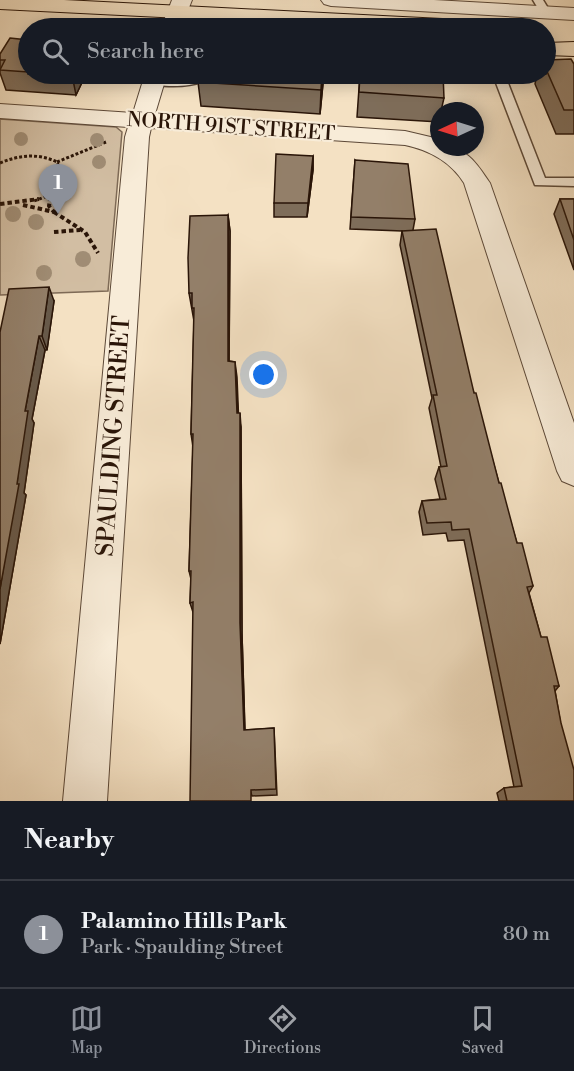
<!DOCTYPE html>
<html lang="en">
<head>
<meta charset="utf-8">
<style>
	:root { --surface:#171b24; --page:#242831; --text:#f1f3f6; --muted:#9ea1a6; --line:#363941; --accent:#8c9099 }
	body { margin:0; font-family:"Libre Bodoni",serif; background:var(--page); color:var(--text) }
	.compass { position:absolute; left:430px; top:102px; width:54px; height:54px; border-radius:50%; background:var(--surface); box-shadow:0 3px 15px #0003; rotate:266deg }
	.you { position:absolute; left:264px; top:375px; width:21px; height:21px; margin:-15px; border:4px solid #fff; border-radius:50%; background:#1a73e8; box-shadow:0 0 0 9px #1a73e833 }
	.badge { display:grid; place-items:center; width:39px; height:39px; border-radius:50%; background:var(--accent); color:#fff; font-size:20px; font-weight:700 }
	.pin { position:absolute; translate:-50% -50px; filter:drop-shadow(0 2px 3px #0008) }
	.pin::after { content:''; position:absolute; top:32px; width:21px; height:18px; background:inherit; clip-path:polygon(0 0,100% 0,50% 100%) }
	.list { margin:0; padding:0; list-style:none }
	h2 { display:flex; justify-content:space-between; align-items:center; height:78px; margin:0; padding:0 24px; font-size:26px }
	h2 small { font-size:20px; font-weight:400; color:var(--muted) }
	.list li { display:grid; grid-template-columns:39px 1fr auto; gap:18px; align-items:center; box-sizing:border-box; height:108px; padding:0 24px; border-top:2px solid var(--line) }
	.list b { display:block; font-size:22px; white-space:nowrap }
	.list p { margin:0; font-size:20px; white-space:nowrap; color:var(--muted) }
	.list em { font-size:20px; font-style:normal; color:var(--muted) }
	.icon { flex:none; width:33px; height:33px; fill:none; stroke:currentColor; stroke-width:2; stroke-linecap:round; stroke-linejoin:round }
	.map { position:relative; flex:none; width:574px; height:801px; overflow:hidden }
	.search { position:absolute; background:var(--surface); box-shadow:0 3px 15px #0003; left:18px; right:18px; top:18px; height:66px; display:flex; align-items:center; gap:15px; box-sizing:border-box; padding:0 21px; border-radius:33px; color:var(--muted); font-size:22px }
	.sheet { height:186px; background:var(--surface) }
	nav { display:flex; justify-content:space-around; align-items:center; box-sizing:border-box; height:84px; border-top:2px solid var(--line); background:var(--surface); font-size:16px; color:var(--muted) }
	nav a { display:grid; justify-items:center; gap:3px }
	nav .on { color:var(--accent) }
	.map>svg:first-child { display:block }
	.green { fill:#d2bea3; stroke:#7e6a56; stroke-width:1.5 }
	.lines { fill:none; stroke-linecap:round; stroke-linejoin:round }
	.lane-casing { stroke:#5c4837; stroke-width:3 }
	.street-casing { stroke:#5c4837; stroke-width:2 }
	.primary-casing { stroke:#2a1508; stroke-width:2 }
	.path-far1 { stroke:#2a1508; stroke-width:3; stroke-dasharray:3 2; stroke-linecap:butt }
	.path { stroke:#2a1508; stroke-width:4; stroke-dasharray:4.5 3; stroke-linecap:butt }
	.lane { fill:#f8ecd8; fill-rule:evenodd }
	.street { fill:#f8ecd8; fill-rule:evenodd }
	.primary { fill:#f4e1c3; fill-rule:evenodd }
	.tree { fill:#a08d75 }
	.wall { fill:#7e6d5a; stroke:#2a1508; stroke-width:1.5 }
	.shaded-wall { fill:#67594a; stroke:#2a1508; stroke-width:1.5 }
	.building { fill:#937f69; stroke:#2a1508; stroke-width:1.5 }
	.labels { text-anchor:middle; stroke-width:4.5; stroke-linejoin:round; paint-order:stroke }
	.far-street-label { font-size:20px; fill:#2a1508; stroke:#f8ecd8 }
	.street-label { font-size:24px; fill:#2a1508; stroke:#f8ecd8 }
</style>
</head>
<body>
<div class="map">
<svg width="574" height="801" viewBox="0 0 574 801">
	<rect width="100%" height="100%" fill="#f4e1c3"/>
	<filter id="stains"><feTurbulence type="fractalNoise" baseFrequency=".00333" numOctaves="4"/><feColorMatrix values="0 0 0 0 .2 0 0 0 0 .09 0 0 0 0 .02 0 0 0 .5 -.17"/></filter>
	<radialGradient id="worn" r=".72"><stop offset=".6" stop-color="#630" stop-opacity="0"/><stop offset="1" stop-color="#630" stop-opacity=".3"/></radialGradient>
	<!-- green -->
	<polygon class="green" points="0,119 116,127 122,132 108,291 0,295"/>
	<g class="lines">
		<!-- lane casing -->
		<g class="lane-casing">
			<g id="lane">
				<polygon points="533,0 543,0 551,13 550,15 542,15"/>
				<polygon points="546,72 574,73 574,79 506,78 545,178 574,178 574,186 535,185 493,75"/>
				<path d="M 195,74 L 206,74 L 201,82 C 190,87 156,88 147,81 L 153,78 L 191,79 Z"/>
			</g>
		</g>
		<!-- street casing -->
		<g class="street-casing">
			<g id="street">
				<polygon points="172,0 192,0 181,28 161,28"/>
				<polygon points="321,0 434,0 574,8 574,20 331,6 324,4"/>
				<path d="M 145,74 L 167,74 L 155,114 L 405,131 L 439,139 L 439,147 C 467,147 475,161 490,183 L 574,423 L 574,486 L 562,481 L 557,471 L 464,183 C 451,162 429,150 405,145 L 151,128 L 149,137 L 107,801 L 63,801 L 125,137 L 128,127 L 0,118 L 0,104 L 133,113 Z"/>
			</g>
		</g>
		<!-- primary casing -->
		<g class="primary-casing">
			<g id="primary">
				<polygon points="0,0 64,0 502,22 510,23 513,28 385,28 0,9"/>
				<polygon points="574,42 574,56 546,55 546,43"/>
			</g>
		</g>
		<!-- path-far1 -->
		<g class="path-far1">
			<polyline points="57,162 106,142"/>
			<path d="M 0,163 C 19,155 38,153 57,162 C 67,186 57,193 34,201"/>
			<polyline points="50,201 51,196"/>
		</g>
		<!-- path -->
		<g class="path">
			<polyline points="0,204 39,199"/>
			<polyline points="23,205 54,212 49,206 50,199"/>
			<polyline points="54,212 85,232 98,253"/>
			<polyline points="54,232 80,230"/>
		</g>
		<!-- lane -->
		<use href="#lane" class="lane"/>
		<!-- street -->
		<use href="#street" class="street"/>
		<!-- primary -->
		<use href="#primary" class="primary"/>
	</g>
	<!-- trees -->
	<g class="tree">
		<circle cx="21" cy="139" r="7"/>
		<circle cx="97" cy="140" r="7"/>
		<circle cx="99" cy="162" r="7"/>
		<circle cx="13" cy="214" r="8"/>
		<circle cx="36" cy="222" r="8"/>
		<circle cx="83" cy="259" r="8"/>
		<circle cx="44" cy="273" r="8"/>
	</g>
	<!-- wall -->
	<g class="wall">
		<polygon points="28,40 28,74 86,74 76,95 6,90 0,73 0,54"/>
		<polygon points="546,60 574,64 574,134 556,134 535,84 537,74 546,74"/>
		<polygon points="201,74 324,74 320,114 201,106 198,82"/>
		<polygon points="360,74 444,98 441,111 439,111 439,122 357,117"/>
		<polygon points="313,156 313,170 307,217 274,217 274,203"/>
		<polygon points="355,160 415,219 413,230 474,393 499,483 517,543 533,586 529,593 541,637 559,686 555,691 574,801 499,801 497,793 504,788 514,787 464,540 448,541 446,533 423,535 419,512 422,501 440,499 435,479 439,467 441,467 429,408 432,398 400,245 402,231 350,229"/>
		<polygon points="560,199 574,199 574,270 554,214"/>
		<polygon points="228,215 230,231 229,361 235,362 238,413 241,427 242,634 245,730 274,728 277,795 252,796 190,603 191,579 189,571 193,447 191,434 194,321 189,293"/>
		<polygon points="54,301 47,350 45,350 32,419 34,423 24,493 26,495 0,644 0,332"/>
	</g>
	<!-- shaded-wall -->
	<g class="shaded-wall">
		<polygon points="72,74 86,74 76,95 72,75"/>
		<polygon points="322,74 324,74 323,83 320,114 321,90"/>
		<polygon points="313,156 313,170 307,217 308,203"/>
		<polygon points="228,215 230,231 229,376 228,361"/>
		<polygon points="49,287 54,301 47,350 42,336"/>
		<polygon points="39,336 45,350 32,419 34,423 24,493 26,495 0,644 0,589 17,484 25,411"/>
		<polygon points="235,362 237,377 239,427 237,413"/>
		<polygon points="240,413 241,427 242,634 245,737 244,730 240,623"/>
	</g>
	<!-- building -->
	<g class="building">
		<polygon points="10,38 28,40 28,72 0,70 5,60 0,60 0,54"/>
		<polygon points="571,59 574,64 574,110 564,110 546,69 546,60"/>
		<polygon points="201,74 322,74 321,90 198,82"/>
		<polygon points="360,74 443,74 444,98 359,92"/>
		<polygon points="276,154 313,156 308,203 274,203"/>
		<polygon points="355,160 408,164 415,219 351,217"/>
		<polygon points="560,199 574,199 574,240"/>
		<polygon points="228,215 228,361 235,362 237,413 240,413 240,623 244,730 274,728 276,789 251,790 251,801 190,801 193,602 190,603 191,571 189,571 193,434 191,434 194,308 192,308 192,293 189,293 188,258 190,216"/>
		<polygon points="436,229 474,393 476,393 499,483 501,483 517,543 522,543 533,586 527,587 541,637 547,637 559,686 554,686 561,723 574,770 574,801 507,801 504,788 522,786 469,529 452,530 451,522 427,523 422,501 446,499 439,467 447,466 433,395 437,395 402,231"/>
		<polygon points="49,287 42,336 39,336 25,411 28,411 17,484 19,484 0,589 0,332 9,289"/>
	</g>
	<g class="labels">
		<!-- far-street labels -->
		<g class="far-street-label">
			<text transform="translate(231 126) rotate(4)" y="7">NORTH 91ST STREET</text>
		</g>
		<!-- street labels -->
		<g class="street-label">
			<text transform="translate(113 436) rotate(-86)" y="8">SPAULDING STREET</text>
		</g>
	</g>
	<rect width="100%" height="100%" filter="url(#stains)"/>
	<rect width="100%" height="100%" fill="url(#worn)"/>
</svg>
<svg class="compass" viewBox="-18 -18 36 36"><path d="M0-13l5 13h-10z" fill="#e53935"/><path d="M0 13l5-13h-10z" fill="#9ea1a6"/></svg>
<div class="you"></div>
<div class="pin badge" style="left:58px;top:214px">1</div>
<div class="search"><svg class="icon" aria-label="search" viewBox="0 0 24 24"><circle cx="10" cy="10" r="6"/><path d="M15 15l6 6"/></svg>Search here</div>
</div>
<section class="sheet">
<h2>Nearby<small></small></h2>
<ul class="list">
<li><span class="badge">1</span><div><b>Palamino Hills Park</b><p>Park · Spaulding Street</p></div><em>80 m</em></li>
</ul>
</section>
<nav>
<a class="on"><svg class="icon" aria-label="map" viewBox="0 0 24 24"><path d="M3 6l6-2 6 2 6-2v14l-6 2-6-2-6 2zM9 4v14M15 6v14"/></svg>Map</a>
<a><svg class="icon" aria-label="directions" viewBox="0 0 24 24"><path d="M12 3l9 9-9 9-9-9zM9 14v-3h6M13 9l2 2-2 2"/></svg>Directions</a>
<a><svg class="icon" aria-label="saved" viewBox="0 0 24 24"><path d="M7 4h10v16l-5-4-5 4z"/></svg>Saved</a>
</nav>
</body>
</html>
